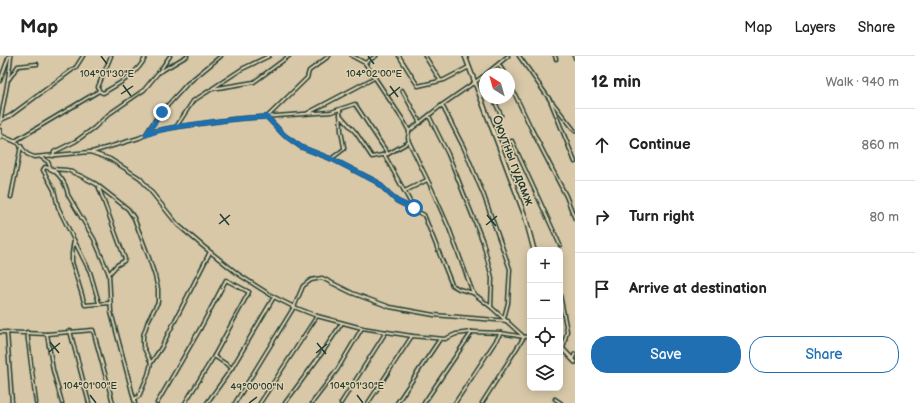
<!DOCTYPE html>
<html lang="en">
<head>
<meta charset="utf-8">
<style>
	:root { --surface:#fff; --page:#f6f6f6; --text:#222; --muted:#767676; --line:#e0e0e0; --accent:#1f6fb2 }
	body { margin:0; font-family:"Balsamiq Sans",sans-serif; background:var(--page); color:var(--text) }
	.controls { position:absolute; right:12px; bottom:12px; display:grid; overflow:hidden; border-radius:8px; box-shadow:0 2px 10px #0003 }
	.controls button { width:36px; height:36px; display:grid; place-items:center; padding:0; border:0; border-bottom:1px solid var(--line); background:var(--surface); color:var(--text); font:20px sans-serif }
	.compass { position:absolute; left:479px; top:12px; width:36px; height:36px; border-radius:50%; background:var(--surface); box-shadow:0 2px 10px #0003; rotate:323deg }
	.stop { position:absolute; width:12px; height:12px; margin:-9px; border:3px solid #1f6fb2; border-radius:50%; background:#fff }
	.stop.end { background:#1f6fb2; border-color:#fff; box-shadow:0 1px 4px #0008 }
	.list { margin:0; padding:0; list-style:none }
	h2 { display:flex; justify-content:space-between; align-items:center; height:52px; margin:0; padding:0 16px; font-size:17px }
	h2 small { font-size:13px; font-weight:400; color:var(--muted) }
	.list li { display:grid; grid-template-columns:26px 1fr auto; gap:12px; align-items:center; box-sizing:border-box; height:72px; padding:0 16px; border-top:1px solid var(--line) }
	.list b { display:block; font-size:15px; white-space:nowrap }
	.list em { font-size:13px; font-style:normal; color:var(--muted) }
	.actions { display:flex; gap:8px; padding:12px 16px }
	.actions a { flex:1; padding:9px 0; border:1px solid var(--accent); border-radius:16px; text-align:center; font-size:14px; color:var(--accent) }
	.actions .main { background:var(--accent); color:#fff }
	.icon { flex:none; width:22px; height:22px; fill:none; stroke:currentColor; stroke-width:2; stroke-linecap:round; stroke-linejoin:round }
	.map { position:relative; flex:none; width:575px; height:347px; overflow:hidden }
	header { display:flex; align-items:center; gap:24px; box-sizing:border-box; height:56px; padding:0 20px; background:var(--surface); border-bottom:1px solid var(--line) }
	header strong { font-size:19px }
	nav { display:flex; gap:22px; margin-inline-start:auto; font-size:14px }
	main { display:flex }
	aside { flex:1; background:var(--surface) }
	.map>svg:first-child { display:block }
	.built { fill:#c7bb9d }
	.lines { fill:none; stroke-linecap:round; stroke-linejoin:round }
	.street-casing { stroke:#1f3d34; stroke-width:5 }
	.secondary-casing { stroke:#1f3d34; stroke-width:6 }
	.street { stroke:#e4d1af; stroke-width:2 }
	.secondary { stroke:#e4d1af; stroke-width:3 }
	.route { stroke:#1f6fb2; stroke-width:5 }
	.ticks { fill:none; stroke:#1f3d34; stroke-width:1.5 }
	.labels { text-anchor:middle; stroke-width:3; stroke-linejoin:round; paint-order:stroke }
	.street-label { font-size:13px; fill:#1f3d34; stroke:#e4d1af }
	.ticks-label { font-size:10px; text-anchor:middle; fill:#1f3d34; stroke:#e4d1af; stroke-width:3; stroke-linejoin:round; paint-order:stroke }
</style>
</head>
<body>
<header>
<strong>Map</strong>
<nav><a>Map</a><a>Layers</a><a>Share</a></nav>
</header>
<main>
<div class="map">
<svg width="575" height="347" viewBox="0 0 575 347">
	<rect width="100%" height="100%" fill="#d8c8a8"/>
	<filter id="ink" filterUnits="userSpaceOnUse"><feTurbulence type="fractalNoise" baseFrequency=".025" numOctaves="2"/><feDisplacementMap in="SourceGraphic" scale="8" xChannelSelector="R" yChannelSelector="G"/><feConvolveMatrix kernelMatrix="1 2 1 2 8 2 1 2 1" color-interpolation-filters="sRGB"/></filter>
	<g filter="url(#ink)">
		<!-- built -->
		<polygon class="built" points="512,90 515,97 509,100 506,92"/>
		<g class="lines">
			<!-- street casing -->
			<g class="street-casing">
				<g id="street">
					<polyline points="329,0 309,15 307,22 267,61 284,79 301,91 334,104 377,126 397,145 424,159 452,229 459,233 473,237"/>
					<polyline points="352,0 365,7 403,64 409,75 408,82 409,86 430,129 449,172 473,237 491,251 524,281 530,280"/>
					<polyline points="399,0 418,30 444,24 469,11"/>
					<polyline points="425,0 440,24"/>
					<polyline points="519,0 550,44 575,106"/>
					<polyline points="555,0 556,3"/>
					<polyline points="574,0 575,2"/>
					<polyline points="365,7 376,0"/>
					<polyline points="499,9 505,18"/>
					<polyline points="159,16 170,0"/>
					<polyline points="486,18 508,0"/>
					<polyline points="482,21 485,26"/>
					<polyline points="9,23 18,10 37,8"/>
					<polyline points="0,25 9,0"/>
					<polyline points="509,26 531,72 566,140 575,163"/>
					<polyline points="213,32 242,13 269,0"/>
					<polyline points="402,34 420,67"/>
					<polyline points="99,35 98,31 111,0"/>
					<polyline points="493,42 501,59"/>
					<polyline points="552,46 575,75"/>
					<polyline points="442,49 464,92 484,140 510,213 508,247 504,262"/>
					<polyline points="308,57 374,22"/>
					<polyline points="340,59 356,77 372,101 388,98 409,86"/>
					<polyline points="429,60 448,98 483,186 492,222 491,251"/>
					<polyline points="1,64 10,60 76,11 83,0"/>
					<path d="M 0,67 C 4,44 9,23 11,0"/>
					<polyline points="176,71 234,63 331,56 355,48 388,98"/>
					<polyline points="0,74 0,82"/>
					<polyline points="409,75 442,49 485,19"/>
					<polyline points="146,78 157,61 187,28 221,0"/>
					<polyline points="0,79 18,87 27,98 34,101 90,96 110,103 140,122 178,169 204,191 238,218 258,231 274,241 294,251 317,260 362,272 412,280 445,283 456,278 472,276 501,277 524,281 482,347"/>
					<path d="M 15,85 L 99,35 L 103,37 C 119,28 138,18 146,0"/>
					<polyline points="499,89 512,85 560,189"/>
					<polyline points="92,96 139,82 154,75 176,71 193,45 212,33 254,26 289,0"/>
					<polyline points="384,98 413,151"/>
					<polyline points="53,100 54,96 76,85 94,72 109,58 144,34 158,17 187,0"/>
					<polyline points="41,101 48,106 51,113 67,114 81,120 96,128 128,153 134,162 148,199 155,220 158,233 158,246 148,265 143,280 143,290 151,307 148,319 139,340 134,343"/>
					<polyline points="331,103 344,93 344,91 341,75 340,54"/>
					<polyline points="99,132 125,203 124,205 117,209 109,218"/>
					<polyline points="405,135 427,124"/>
					<polyline points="11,141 21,90"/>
					<path d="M 74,184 L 58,151 L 54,134 L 43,114 L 45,111 C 58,114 66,127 68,139 L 94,183 L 109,218 L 111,256 L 135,347"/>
					<polyline points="560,239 567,275 563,293"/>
					<polyline points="99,247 90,216 74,184 72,197 72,206 85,249 110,247"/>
					<polyline points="70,275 89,347"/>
					<polyline points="0,276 47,278 93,274 113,347"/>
					<polyline points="7,276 12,347"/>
					<polyline points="27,276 36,347"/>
					<polyline points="47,278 53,314 62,347"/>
					<polyline points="214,300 232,312"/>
					<polyline points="572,303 575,298"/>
					<polyline points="151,307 161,292 210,196"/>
					<polyline points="555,343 561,347"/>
					<polyline points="157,347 200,273 226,224 249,236 214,300 185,347"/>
					<polyline points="207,347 232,312 274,241"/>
					<polyline points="235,347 294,251 303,230 311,224 322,222 352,237 390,251 434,259 508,265"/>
					<polyline points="260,347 317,260"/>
					<polyline points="285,347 322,297 342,267"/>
					<polyline points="312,347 337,314 362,272"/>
					<polyline points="341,347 386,276"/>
					<polyline points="368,347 412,280"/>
					<polyline points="397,347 440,283"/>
					<polyline points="424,347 472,276"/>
					<polyline points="455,347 501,277"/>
				</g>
			</g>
			<!-- secondary casing -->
			<g class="secondary-casing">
				<g id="secondary">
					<polyline points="465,0 525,160 534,194"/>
					<polyline points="560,290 575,306"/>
				</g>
			</g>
			<!-- street -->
			<use href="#street" class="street"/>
			<!-- secondary -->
			<use href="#secondary" class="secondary"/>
		</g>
	</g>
	<g class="lines" filter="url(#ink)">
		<!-- route -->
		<path class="route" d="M 162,56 L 146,79 C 160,73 175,71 191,69 C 216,65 241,62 267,61 L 284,79 L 301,91 L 334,104 L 377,126 L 397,145 L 414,152"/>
	</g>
	<!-- ticks -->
	<path class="ticks" d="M 101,0 L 107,8M 368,0 L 374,8M 123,29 L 131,40M 390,30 L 398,41M 121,38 L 133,30M 389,40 L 400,31M 220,158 L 229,169M 487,159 L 496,170M 219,168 L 230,159M 486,169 L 497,160M 50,286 L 59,297M 317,287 L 326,298M 49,296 L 60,287M 316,297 L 327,288M 90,339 L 96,347M 357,339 L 363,347M 249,347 L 257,341"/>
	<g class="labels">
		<!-- street labels -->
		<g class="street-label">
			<text transform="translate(514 104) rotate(69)" y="5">Оюутны гудамж</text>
		</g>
	</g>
	<g class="ticks-label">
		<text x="107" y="21">104°01'30"E</text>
		<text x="374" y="21">104°02'00"E</text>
		<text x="90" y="333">104°01'00"E</text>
		<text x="357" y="333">104°01'30"E</text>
		<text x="257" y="334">49°00'00"N</text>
	</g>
</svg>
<div class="controls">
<button>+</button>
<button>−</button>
<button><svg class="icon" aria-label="locate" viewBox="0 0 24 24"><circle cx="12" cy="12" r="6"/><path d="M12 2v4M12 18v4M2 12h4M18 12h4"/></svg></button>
<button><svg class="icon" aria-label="layers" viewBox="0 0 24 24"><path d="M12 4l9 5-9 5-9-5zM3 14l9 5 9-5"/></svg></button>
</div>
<svg class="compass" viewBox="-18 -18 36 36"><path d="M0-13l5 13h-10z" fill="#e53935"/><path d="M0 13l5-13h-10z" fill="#767676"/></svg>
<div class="stop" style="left:414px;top:152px"></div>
<div class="stop end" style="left:162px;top:56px"></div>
</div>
<aside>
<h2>12 min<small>Walk · 940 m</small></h2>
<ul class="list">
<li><svg class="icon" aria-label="ahead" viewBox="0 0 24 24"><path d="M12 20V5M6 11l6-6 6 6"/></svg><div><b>Continue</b></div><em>860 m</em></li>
<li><svg class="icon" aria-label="right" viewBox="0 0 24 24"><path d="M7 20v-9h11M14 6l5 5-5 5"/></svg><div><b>Turn right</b></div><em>80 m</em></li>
<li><svg class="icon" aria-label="arrive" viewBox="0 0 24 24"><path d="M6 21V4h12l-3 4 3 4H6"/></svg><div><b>Arrive at destination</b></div></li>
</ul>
<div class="actions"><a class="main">Save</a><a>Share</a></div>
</aside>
</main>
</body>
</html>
